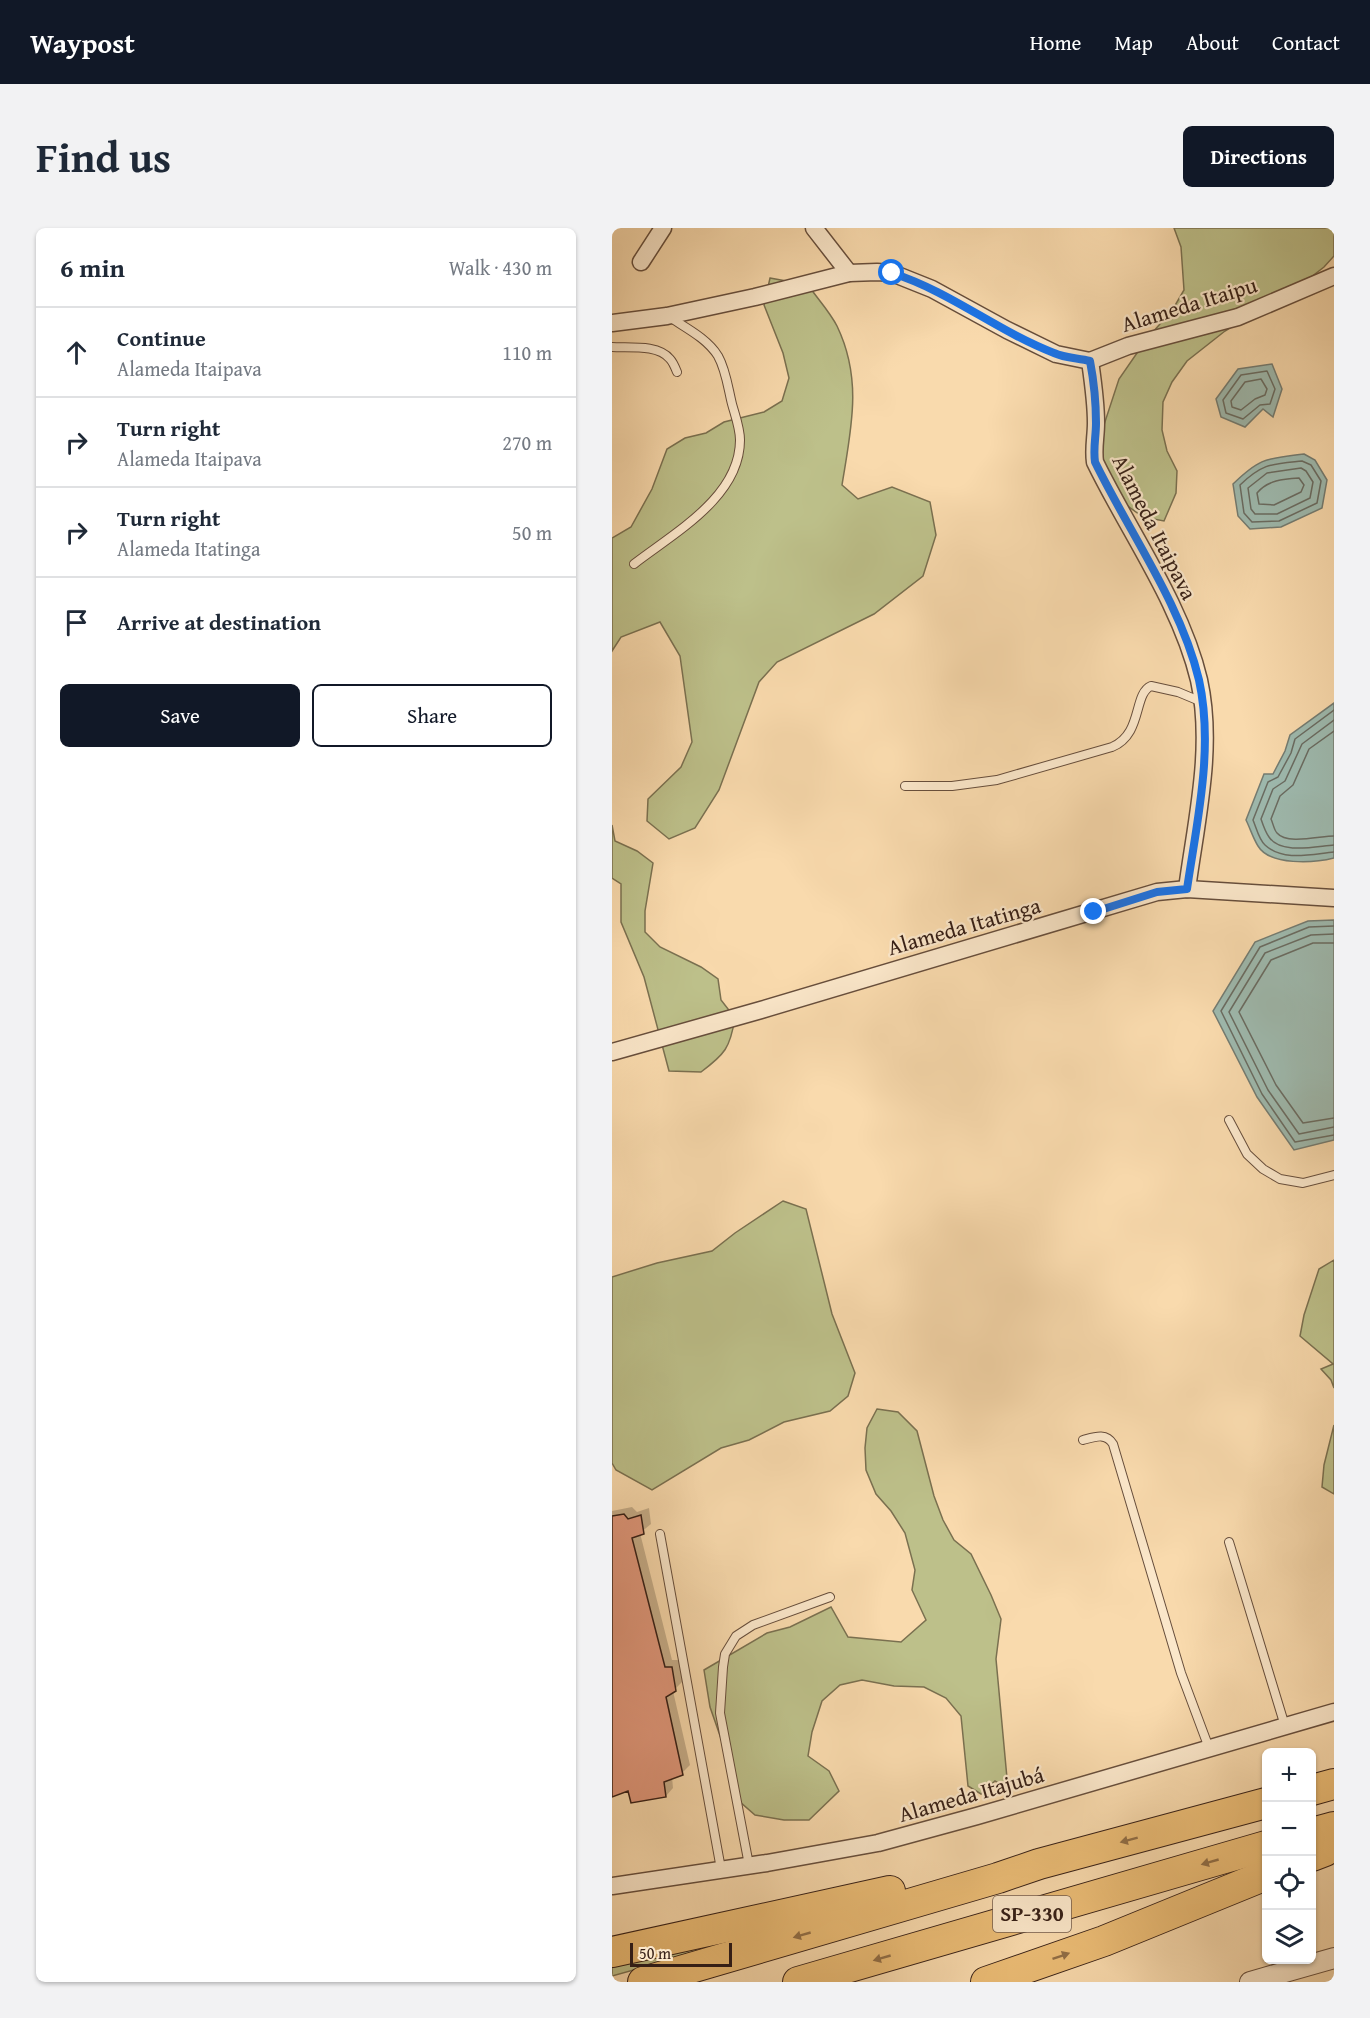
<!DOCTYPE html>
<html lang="en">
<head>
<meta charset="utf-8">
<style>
	:root { --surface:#fff; --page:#f2f2f3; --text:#1f2937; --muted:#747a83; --line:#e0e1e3; --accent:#111827 }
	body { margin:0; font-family:"Gentium Book Plus",serif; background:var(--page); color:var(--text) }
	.controls { position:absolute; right:18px; bottom:18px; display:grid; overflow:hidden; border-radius:9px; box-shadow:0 2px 4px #0004 }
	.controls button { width:54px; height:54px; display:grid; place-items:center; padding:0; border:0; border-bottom:2px solid var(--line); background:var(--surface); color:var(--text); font:30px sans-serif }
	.scale { position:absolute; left:18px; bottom:15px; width:102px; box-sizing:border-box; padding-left:6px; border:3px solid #361f16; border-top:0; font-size:16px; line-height:21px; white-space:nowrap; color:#361f16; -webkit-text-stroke:4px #fbe7ca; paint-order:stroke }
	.stop { position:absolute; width:18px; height:18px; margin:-14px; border:4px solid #1a73e8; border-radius:50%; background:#fff }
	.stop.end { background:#1a73e8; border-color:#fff; box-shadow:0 2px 6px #0008 }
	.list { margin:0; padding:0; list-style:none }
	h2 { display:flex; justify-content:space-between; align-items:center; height:78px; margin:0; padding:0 24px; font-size:26px }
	h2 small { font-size:20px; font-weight:400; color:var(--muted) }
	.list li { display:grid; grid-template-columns:39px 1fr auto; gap:18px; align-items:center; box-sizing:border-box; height:90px; padding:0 24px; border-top:2px solid var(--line) }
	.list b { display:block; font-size:22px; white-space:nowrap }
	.list p { margin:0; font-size:20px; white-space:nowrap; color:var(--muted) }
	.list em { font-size:20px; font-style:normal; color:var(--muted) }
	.actions { display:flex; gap:12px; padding:18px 24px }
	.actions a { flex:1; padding:14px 0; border:2px solid var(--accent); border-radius:9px; text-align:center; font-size:21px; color:var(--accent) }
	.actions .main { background:var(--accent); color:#fff }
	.icon { flex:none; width:33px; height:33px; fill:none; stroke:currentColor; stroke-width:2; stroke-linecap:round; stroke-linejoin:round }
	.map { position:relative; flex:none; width:722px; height:1754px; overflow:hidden; border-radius:9px }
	header { display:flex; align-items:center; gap:36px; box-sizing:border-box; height:84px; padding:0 30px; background:var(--accent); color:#fff }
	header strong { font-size:28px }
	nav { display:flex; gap:33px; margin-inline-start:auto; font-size:21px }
	.intro { display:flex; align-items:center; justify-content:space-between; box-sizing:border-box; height:144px; padding:0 36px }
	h1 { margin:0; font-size:42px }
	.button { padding:15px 27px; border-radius:9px; background:var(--accent); color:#fff; font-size:21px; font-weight:700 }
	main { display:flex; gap:36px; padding:0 36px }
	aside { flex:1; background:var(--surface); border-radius:9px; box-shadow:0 2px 4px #0004 }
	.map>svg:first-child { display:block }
	.green { fill:#bdc08a; stroke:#7a7050; stroke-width:1.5 }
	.water { fill:#9ebaaf; stroke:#747c72; stroke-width:1.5 }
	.shadow { fill:#0003 }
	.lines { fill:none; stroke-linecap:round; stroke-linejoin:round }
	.shore { stroke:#6a6c62; stroke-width:1.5 }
	.building { fill:#e1987c; stroke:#361f16; stroke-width:1.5 }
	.service-casing { stroke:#674e3c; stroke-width:10 }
	.minor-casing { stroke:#674e3c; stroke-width:19 }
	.tertiary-casing { stroke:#674e3c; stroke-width:22 }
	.motorway-casing { stroke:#361f16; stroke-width:32 }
	.service { stroke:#fbe7ca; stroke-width:8 }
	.minor { stroke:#fbe7ca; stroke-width:16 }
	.tertiary { stroke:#fbe7ca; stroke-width:20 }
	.motorway { stroke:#ecbd76; stroke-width:30 }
	.oneway { fill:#916e46 }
	.route { stroke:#1a73e8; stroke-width:8 }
	.labels { text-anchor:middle; stroke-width:4.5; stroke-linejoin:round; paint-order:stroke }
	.shield { fill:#fbe7ca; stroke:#715b4c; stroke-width:1.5 }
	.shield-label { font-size:21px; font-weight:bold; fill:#361f16 }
	.street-label { font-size:22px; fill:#361f16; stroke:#fbe7ca }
</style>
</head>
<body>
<header>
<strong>Waypost</strong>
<nav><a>Home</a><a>Map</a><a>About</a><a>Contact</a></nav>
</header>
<div class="intro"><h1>Find us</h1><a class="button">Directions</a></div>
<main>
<aside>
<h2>6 min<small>Walk · 430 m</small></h2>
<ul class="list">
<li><svg class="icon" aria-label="ahead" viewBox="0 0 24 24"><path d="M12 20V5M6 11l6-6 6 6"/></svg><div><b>Continue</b><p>Alameda Itaipava</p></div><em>110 m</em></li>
<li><svg class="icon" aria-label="right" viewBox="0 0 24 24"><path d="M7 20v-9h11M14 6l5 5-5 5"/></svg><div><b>Turn right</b><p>Alameda Itaipava</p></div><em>270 m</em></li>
<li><svg class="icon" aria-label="right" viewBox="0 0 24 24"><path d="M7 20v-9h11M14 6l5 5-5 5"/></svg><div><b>Turn right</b><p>Alameda Itatinga</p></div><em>50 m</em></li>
<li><svg class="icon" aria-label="arrive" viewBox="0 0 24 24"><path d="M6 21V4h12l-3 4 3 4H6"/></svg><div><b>Arrive at destination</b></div></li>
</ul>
<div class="actions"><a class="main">Save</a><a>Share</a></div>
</aside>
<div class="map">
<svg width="722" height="1754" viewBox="0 0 722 1754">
	<rect width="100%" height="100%" fill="#f9daad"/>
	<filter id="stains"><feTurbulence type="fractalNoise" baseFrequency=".00333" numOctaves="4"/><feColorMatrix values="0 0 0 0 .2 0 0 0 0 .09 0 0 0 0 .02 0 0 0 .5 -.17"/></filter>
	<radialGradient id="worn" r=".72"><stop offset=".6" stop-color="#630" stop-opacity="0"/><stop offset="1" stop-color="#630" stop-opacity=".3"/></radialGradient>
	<!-- green -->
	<g class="green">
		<polygon points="562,0 722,0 722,28 712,39 694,53 613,103 575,133 560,154 551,174 550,202 555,223 565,243 564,265 552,293 531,289 510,274 491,236 486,215 507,151 534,112 561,81 572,62 569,19"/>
		<path d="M 158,50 L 196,57 C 205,70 218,84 225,98 C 251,152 239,201 230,257 L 246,271 L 280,259 L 318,274 L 324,307 L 311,348 L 262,386 L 165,434 L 147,454 L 107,562 L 83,600 L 57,611 L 35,593 L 36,571 L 69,539 L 80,514 L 68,428 L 48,394 L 9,409 L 0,423 L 0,310 L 19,299 L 40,261 L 55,221 L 73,210 L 94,205 L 112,194 L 152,184 L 170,173 L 177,150 L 171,125 L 152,77 Z"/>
		<path d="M 0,597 L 3,613 L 25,623 L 41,635 L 33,683 L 33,704 L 48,719 L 89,739 L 106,751 L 109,772 L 123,790 C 118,820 113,826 89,844 L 57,843 L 32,749 L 9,694 L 9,656 L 0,650 Z"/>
		<polygon points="171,973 194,981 220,1086 243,1145 236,1168 218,1183 172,1194 137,1212 109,1220 40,1262 4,1242 0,1235 0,1049 45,1035 100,1023 123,1005"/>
		<polygon points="722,1032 722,1160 719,1152 709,1141 721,1136 688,1108 692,1087 707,1041"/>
		<polygon points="265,1181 286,1184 305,1203 322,1268 331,1292 342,1312 359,1326 379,1367 389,1391 384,1431 396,1561 383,1553 369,1566 356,1558 349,1488 334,1470 312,1459 282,1458 250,1452 228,1457 210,1473 200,1504 196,1528 217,1543 227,1563 197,1592 172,1592 143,1587 127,1573 120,1542 98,1479 92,1442 155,1405 178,1399 219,1379 236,1409 289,1414 314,1392 300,1362 303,1342 293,1305 279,1283 264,1266 254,1242 253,1220 255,1200"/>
		<polygon points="722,1197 722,1266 710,1259 712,1237"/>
		<polygon points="144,1708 0,1748 0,1732"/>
	</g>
	<!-- water -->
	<g class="water">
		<polygon points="660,136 670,161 661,189 651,181 633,199 609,189 604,171 626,141"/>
		<path d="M 692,226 L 703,232 L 715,252 L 710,280 L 669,299 L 638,301 L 626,288 L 621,256 C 649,229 654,231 692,226 Z"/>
		<path d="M 722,475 L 722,630 C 702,635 658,638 646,618 C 641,610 638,600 634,592 L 652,546 L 661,546 L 673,523 L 678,507 Z"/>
		<polygon points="722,692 722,912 682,922 645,869 601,783 643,714 696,693"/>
	</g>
	<!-- shadow -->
	<polygon class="shadow" points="20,1279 25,1284 37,1280 39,1296 28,1305 60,1432 67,1432 71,1453 61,1463 78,1537 70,1545 60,1549 61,1560 54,1568 17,1561 0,1568 0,1283"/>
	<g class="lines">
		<!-- shore -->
		<g class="shore">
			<polygon points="655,143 663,161 658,176 648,177 631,191 614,185 611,172 629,147"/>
			<polygon points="649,151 655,161 653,167 643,171 629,182 620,179 619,173 633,154"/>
			<path d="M 690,233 L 699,237 L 709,253 L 705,275 L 667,293 L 640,294 L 632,285 L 628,257 C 651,235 660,236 690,233 Z"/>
			<polygon points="689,240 694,243 701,254 698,270 665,286 643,286 639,281 636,260 655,245"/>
			<path d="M 687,250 L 692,257 L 689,264 L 662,277 L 647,276 L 645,265 C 656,252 671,251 687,250 Z"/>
			<path d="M 722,482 L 683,511 L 679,525 L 666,549 L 656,554 L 641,592 C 644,599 647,612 653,617 C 671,634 700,626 722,624"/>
			<path d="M 722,492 L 690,516 L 673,553 L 661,561 L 649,591 C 651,597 654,605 657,609 C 669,627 705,618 722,617"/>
			<path d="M 722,503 L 697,521 L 681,557 L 668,568 L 659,591 C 661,595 662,602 665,605 C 675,617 708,608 722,608"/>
			<polyline points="722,698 697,699 648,719 609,783 650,866 683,914 722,907"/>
			<polyline points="722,706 699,707 653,725 617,784 656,862 687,906 722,899"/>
			<polyline points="722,715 701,715 659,732 627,784 664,857 691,895 722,890"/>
		</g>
	</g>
	<!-- building -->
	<polygon class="building" points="12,1286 16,1291 29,1287 32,1306 20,1310 53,1439 60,1439 64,1463 54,1469 71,1547 52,1554 54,1569 19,1575 16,1563 0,1569 0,1288"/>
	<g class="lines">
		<!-- service casing -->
		<g class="service-casing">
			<g id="service">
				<path d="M 0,119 C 17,120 46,116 58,131 C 61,134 63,139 65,144"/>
				<path d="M 22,336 C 62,305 128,269 128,212 C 128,200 123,187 120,176 C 116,160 114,142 106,128 C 95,110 72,99 56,88"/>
				<path d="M 293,558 L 340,558 L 385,552 L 500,519 C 531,506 521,466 539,458 L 566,464 L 590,474"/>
				<polyline points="617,892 635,926 651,941 668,951 691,955 722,947"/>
				<path d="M 471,1212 C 482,1209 494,1204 501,1216 L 569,1445 L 597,1520"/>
				<polyline points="48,1306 109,1641"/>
				<polyline points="617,1314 673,1498"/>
				<polyline points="137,1637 108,1485 111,1439 113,1426 124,1408 141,1397 218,1369"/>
			</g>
		</g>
		<!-- minor casing -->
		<g class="minor-casing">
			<g id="minor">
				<polyline points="202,0 237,45"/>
				<polyline points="29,34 51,0"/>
				<path d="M 0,95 L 55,88 L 143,69 L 237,45 L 265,44 L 280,45 L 320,61 L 395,102 L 444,126 L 478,133 C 481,154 484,174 484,195 C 484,209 481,220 483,234 C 517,304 569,376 587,452 C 602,520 584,593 575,661"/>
				<polyline points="478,133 516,118 626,89 722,48"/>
				<polyline points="0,824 149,782 545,664 575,661 722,670"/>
				<polyline points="0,1658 155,1635 266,1615 365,1588 722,1484"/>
			</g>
		</g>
		<!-- tertiary casing -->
		<g class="tertiary-casing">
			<polyline id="tertiary" points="638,1754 722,1730"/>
		</g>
		<!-- motorway casing -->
		<g class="motorway-casing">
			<g id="motorway">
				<polyline points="700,1562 722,1556"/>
				<polyline points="700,1605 722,1599"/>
				<polyline points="700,1628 713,1623"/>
				<polyline points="0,1724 278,1663"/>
				<polyline points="31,1754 386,1650 427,1636 654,1575"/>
				<polyline points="186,1754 654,1618"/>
				<polyline points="374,1754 492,1713 654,1647"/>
			</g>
		</g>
		<!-- service -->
		<use href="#service" class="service"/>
		<!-- minor -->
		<use href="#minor" class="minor"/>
		<!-- tertiary -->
		<use href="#tertiary" class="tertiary"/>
		<!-- motorway -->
		<use href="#motorway" class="motorway"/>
	</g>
	<!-- one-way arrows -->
	<defs><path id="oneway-solid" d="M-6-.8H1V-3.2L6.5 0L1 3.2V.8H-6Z" transform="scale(1.5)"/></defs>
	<g class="oneway">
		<use href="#oneway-solid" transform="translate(517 1612) rotate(165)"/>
		<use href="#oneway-solid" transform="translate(598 1634) rotate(164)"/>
		<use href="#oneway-solid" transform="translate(190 1707) rotate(164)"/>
		<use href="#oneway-solid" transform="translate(449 1728) rotate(-19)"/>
		<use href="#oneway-solid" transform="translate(270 1730) rotate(164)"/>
	</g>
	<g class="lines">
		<!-- route -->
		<path class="route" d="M 280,45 C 339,64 385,103 442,125 C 453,130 466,130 478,133 C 482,154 484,174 484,195 C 484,209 481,220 483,234 C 517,304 569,376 587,452 C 602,520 585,593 575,661 L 545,664 L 482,684"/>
	</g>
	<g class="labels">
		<!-- shield labels -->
		<rect class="shield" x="381" y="1668" width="78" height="36" rx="4.5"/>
		<g class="shield-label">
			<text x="420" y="1693">SP-330</text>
		</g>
		<!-- street labels -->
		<g class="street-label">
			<text transform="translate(577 76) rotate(-17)" y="8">Alameda Itaipu</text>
			<text transform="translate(543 299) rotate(63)" y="8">Alameda Itaipava</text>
			<text transform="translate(352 698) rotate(-16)" y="8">Alameda Itatinga</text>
			<text transform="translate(359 1566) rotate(-16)" y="8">Alameda Itajubá</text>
		</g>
	</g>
	<rect width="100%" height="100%" filter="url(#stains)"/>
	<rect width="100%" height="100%" fill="url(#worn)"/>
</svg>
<div class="controls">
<button>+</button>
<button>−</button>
<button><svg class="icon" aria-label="locate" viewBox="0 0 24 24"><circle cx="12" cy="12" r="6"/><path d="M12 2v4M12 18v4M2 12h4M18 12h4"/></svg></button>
<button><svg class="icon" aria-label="layers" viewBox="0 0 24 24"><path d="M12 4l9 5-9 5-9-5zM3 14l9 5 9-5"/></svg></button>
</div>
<div class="scale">50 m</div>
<div class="stop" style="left:280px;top:45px"></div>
<div class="stop end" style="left:482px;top:684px"></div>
</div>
</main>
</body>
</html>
